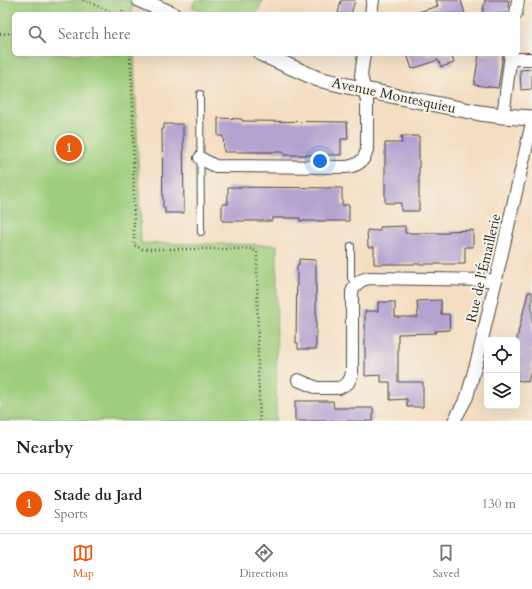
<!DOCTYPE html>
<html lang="en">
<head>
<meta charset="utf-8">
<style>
	:root { --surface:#fff; --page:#f6f6f6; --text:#202124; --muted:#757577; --line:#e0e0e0; --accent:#ea580c }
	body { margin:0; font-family:Cardo,serif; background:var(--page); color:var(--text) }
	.controls { position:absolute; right:12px; bottom:12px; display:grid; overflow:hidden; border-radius:6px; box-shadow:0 4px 16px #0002 }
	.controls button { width:36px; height:36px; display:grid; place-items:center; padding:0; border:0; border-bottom:1px solid var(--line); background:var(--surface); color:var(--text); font:20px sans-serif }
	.you { position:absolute; left:320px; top:161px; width:14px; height:14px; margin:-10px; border:3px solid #fff; border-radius:50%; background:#1a73e8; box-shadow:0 0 0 6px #1a73e833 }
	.badge { display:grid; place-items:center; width:26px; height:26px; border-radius:50%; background:var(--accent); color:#fff; font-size:13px; font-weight:700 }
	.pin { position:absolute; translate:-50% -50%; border:2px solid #fff; box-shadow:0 1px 4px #0006 }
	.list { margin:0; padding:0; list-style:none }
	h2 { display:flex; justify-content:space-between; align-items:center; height:52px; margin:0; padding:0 16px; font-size:17px }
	h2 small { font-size:13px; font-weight:400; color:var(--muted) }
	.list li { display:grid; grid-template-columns:26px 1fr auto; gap:12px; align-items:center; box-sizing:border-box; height:60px; padding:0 16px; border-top:1px solid var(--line) }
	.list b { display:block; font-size:15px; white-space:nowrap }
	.list p { margin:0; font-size:13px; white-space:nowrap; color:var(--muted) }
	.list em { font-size:13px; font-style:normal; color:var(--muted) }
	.icon { flex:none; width:22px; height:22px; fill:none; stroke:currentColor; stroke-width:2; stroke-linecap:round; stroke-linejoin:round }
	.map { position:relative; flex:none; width:532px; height:421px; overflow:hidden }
	.search { position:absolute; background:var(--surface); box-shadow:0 4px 16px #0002; left:12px; right:12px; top:12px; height:44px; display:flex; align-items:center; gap:10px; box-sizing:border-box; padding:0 14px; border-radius:6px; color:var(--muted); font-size:15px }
	.sheet { height:112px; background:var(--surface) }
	nav { display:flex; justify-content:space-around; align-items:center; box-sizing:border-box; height:56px; border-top:1px solid var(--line); background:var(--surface); font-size:11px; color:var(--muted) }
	nav a { display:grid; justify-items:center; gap:2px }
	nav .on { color:var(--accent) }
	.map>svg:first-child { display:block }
	.green { fill:#9ece7d; stroke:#647c54 }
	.building { fill:#b3a1d0 }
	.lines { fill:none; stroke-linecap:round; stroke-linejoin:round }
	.service-casing { stroke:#494642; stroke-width:8 }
	.minor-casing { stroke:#494642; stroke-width:14 }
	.tertiary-casing { stroke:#494642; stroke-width:17 }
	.path { stroke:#494642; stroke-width:2.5; stroke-dasharray:1 3; stroke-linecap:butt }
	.service { stroke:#fff; stroke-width:6 }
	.minor { stroke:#fff; stroke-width:12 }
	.tertiary { stroke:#fff; stroke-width:15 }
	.labels { text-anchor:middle; stroke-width:4; stroke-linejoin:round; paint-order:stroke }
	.street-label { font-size:14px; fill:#2b2b2b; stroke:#f7f3e8 }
</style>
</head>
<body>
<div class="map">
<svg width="532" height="421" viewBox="0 0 532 421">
	<rect width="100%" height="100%" fill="#f7f3e8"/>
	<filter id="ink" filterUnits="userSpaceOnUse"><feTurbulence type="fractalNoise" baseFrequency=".025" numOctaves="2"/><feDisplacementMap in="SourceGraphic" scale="8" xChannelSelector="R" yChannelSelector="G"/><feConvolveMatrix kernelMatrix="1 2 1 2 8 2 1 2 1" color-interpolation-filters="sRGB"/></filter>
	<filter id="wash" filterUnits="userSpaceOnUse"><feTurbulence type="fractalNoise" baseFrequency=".012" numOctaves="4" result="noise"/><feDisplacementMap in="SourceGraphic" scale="16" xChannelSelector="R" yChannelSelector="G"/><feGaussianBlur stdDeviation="0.9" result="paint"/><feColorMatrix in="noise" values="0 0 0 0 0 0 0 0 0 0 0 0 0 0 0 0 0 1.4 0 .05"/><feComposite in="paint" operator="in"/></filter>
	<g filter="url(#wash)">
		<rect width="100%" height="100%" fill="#f4dec2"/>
		<!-- green -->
		<g class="green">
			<polygon points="0,0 132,0 132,14 14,14 14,54 134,54 141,243 277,245 276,421 0,421"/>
			<polygon points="195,0 263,0 256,14 209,14 192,7"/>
		</g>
		<g id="blocks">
			<!-- building -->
			<g class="building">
				<polygon points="341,0 355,0 351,14 338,14"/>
				<polygon points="436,0 461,0 465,14 418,14 418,12 438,6"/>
				<polygon points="485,0 509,0 507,14 482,14"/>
				<polygon points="407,54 451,54 454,63 441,67 438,60 412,69"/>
				<polygon points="479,54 503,54 498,88 474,85"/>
				<polygon points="532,69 532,89 521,90 520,70"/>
				<polygon points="218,118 242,119 242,121 347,122 348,139 341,139 341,155 284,155 284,152 224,152 223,136 218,136"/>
				<polygon points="164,124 183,124 184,213 165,213 165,208 163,208 162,129 164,129"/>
				<polygon points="401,136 419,136 419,211 401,211 401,203 385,203 385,143 402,143"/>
				<polygon points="228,187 342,188 342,205 349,205 349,221 300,221 300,218 272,218 272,221 222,221 222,204 228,204"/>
				<polygon points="405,226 405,233 448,233 448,231 473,230 473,247 465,247 465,264 374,264 374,247 368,247 367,230 380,231 380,227"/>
				<polygon points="299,259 316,260 316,349 298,349 298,343 296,343 297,265 299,265"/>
				<polygon points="528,292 532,292 532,366 528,382 517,380 517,338"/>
				<polygon points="441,300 441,314 449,314 450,330 435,331 436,333 398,334 398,382 423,382 423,407 407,407 407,399 390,400 390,382 381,382 381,375 365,376 365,311 378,311 378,302 395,302 395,317 418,317 417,301"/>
				<polygon points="295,401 333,401 334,408 373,408 373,421 295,421"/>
			</g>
		</g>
	</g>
	<g filter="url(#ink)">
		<use href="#blocks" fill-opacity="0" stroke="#494642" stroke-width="1"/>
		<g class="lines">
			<!-- service casing -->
			<g class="service-casing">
				<g id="service">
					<polyline points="200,94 201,232"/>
					<polyline points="351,246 351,278 356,284"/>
				</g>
			</g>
			<!-- minor casing -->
			<g class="minor-casing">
				<g id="minor">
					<polyline points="371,14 373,0"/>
					<polyline points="516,14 518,0"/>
					<polyline points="511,59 532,59"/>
					<polyline points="503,116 511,54"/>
					<path d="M 200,158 L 215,166 L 346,167 C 357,166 365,161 367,149 L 367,101 L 361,75 L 364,54"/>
					<path d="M 298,380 L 317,388 L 339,388 L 348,383 L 351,377 L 352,371 L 352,292 C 355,283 361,279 370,278 L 488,280 L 496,281"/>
					<polyline points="454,421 467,397 479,353 531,127 531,118"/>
				</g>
			</g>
			<!-- tertiary casing -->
			<g class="tertiary-casing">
				<g id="tertiary">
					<polyline points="140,0 172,14"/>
					<polyline points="262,54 318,79 365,90 480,113 503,116 532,118"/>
				</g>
			</g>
			<!-- path -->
			<g class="path">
				<polyline points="83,0 110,11 113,14"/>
				<polyline points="119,14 124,10"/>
				<polyline points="0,34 14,33"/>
				<polyline points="130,54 133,107 134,245 142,249 251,249 257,252 258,372 260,421"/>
			</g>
			<!-- service -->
			<use href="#service" class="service"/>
			<!-- minor -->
			<use href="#minor" class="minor"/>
			<!-- tertiary -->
			<use href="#tertiary" class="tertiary"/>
		</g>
	</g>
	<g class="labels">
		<!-- street labels -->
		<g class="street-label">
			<text transform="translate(394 95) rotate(12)" y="5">Avenue Montesquieu</text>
			<text transform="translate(483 268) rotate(-77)" y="5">Rue de l'Émaillerie</text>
		</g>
	</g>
</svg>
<div class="controls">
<button><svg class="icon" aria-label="locate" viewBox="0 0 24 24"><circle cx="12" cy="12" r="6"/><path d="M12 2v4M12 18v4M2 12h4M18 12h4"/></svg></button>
<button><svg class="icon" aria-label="layers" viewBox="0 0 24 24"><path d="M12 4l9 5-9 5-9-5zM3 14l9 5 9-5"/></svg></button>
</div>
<div class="you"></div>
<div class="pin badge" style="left:69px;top:148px">1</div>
<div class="search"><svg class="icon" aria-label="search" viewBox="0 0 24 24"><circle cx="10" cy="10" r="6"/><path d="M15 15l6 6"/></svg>Search here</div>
</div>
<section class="sheet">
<h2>Nearby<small></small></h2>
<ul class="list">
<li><span class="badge">1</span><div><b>Stade du Jard</b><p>Sports</p></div><em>130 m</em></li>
</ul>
</section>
<nav>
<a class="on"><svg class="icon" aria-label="map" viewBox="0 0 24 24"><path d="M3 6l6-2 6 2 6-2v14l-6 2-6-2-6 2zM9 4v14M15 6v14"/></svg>Map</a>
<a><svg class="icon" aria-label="directions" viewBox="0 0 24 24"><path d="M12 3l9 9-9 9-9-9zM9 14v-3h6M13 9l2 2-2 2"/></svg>Directions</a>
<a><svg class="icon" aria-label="saved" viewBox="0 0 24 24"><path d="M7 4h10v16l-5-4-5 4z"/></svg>Saved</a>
</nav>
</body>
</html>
